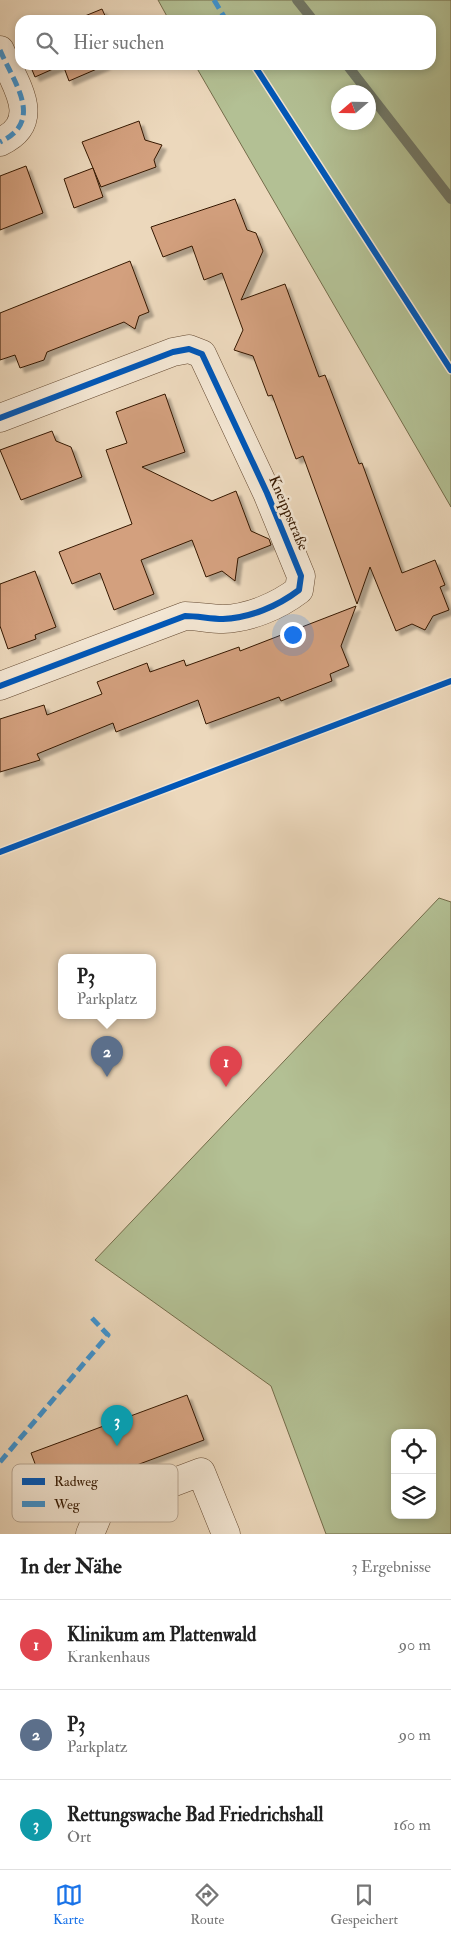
<!DOCTYPE html>
<html lang="de">
<head>
<meta charset="utf-8">
<style>
	:root { --surface:#fff; --page:#f2f2f2; --text:#222; --muted:#767676; --line:#e0e0e0; --accent:#1a73e8 }
	body { margin:0; font-family:"IM FELL Double Pica",serif; background:var(--page); color:var(--text) }
	.controls { position:absolute; right:15px; bottom:15px; display:grid; overflow:hidden; border-radius:10px; box-shadow:0 2px 8px #0003 }
	.controls button { width:45px; height:45px; display:grid; place-items:center; padding:0; border:0; border-bottom:1px solid var(--line); background:var(--surface); color:var(--text); font:25px sans-serif }
	.compass { position:absolute; left:331px; top:85px; width:45px; height:45px; border-radius:50%; background:var(--surface); box-shadow:0 2px 8px #0003; rotate:250deg }
	.you { position:absolute; left:292px; top:634px; width:18px; height:18px; margin:-12px; border:4px solid #fff; border-radius:50%; background:#1a73e8; box-shadow:0 0 0 8px #1a73e833 }
	.badge { display:grid; place-items:center; width:32px; height:32px; border-radius:50%; background:var(--accent); color:#fff; font-size:16px; font-weight:700 }
	.pin { position:absolute; translate:-50% -41px; filter:drop-shadow(0 1px 2px #0008) }
	.pin::after { content:''; position:absolute; top:26px; width:18px; height:15px; background:inherit; clip-path:polygon(0 0,100% 0,50% 100%) }
	.popup { position:absolute; left:58px; top:954px; width:98px; height:65px; box-sizing:border-box; display:grid; place-content:center; border-radius:10px; background:var(--surface); filter:drop-shadow(0 1px 4px #0005); font-size:16px; white-space:nowrap; color:var(--muted) }
	.popup b { font-size:19px; color:var(--text) }
	.popup::after { content:''; position:absolute; left:50%; top:100%; margin-left:-10px; border:10px solid transparent; border-top-color:var(--surface) }
	.list { margin:0; padding:0; list-style:none }
	h2 { display:flex; justify-content:space-between; align-items:center; height:65px; margin:0; padding:0 20px; font-size:21px }
	h2 small { font-size:16px; font-weight:400; color:var(--muted) }
	.list li { display:grid; grid-template-columns:32px 1fr auto; gap:15px; align-items:center; box-sizing:border-box; height:90px; padding:0 20px; border-top:1px solid var(--line) }
	.list b { display:block; font-size:19px; white-space:nowrap }
	.list p { margin:0; font-size:16px; white-space:nowrap; color:var(--muted) }
	.list em { font-size:16px; font-style:normal; color:var(--muted) }
	.icon { flex:none; width:28px; height:28px; fill:none; stroke:currentColor; stroke-width:2; stroke-linecap:round; stroke-linejoin:round }
	.map { position:relative; flex:none; width:451px; height:1534px; overflow:hidden }
	.search { position:absolute; background:var(--surface); box-shadow:0 2px 8px #0003; left:15px; right:15px; top:15px; height:55px; display:flex; align-items:center; gap:12px; box-sizing:border-box; padding:0 18px; border-radius:15px; color:var(--muted); font-size:19px }
	.sheet { height:335px; background:var(--surface) }
	nav { display:flex; justify-content:space-around; align-items:center; box-sizing:border-box; height:70px; border-top:1px solid var(--line); background:var(--surface); font-size:14px; color:var(--muted) }
	nav a { display:grid; justify-items:center; gap:2px }
	nav .on { color:var(--accent) }
	.map>svg:first-child { display:block }
	.green { fill:#b3c094; stroke:#746c4a; fill-rule:evenodd }
	.lines { fill:none; stroke-linecap:round; stroke-linejoin:round }
	.stream { stroke:#717969; stroke-width:10 }
	.building { fill:#d3a07e; stroke:#351801; filter:url(#shadow) }
	.minor-casing { stroke:#634830; stroke-width:29 }
	.minor { stroke:#f3e6d3; stroke-width:28 }
	.quiet { stroke:#3e93d0; stroke-width:5; stroke-dasharray:10 5; stroke-linecap:butt }
	.cycleway-casing { stroke:#f3e6d3; stroke-width:9 }
	.cycleway { stroke:#0057b8; stroke-width:6 }
	.labels { text-anchor:middle; stroke-width:5; stroke-linejoin:round; paint-order:stroke }
	.street-label { font-size:15px; fill:#351801; stroke:#f3e6d3 }
	.key { fill:#f3e6d3; stroke:#baa894; stroke-width:1 }
	.key-label { font-size:14px; fill:#351801 }
</style>
</head>
<body>
<div class="map">
<svg width="451" height="1534" viewBox="0 0 451 1534">
	<defs>
		<filter id="shadow"><feDropShadow dx="4.5" dy="4.5" stdDeviation="1" flood-color="#0004"/></filter>
	</defs>
	<rect width="100%" height="100%" fill="#ecd8bc"/>
	<filter id="stains"><feTurbulence type="fractalNoise" baseFrequency=".004" numOctaves="4"/><feColorMatrix values="0 0 0 0 .2 0 0 0 0 .09 0 0 0 0 .02 0 0 0 .5 -.17"/></filter>
	<radialGradient id="worn" r=".72"><stop offset=".6" stop-color="#630" stop-opacity="0"/><stop offset="1" stop-color="#630" stop-opacity=".3"/></radialGradient>
	<!-- green -->
	<g class="green">
		<path d="M 158,0 L 451,0 L 451,507 L 195,65 L 431,65 L 431,20 L 169,20 ZM 338,92 L 368,92 L 368,122 L 338,122 Z"/>
		<path d="M 439,898 L 451,902 L 451,1534 L 326,1534 L 271,1386 L 95,1260 ZM 395,1433 L 432,1433 L 432,1515 L 395,1515 Z"/>
	</g>
	<g class="lines">
		<!-- stream -->
		<g class="stream">
			<polyline points="297,0 313,20"/>
			<polyline points="347,65 451,199"/>
		</g>
	</g>
	<!-- building -->
	<g class="building">
		<polygon points="102,9 107,20 75,20"/>
		<polygon points="30,65 62,65 35,77"/>
		<polygon points="63,65 106,65 69,81"/>
		<polygon points="139,121 145,140 162,145 154,160 156,167 101,187 82,142"/>
		<polygon points="26,166 43,213 0,230 0,176"/>
		<polygon points="93,168 103,197 74,208 64,179"/>
		<polygon points="235,199 247,230 256,233 263,251 241,300 285,284 319,377 325,375 359,464 362,463 402,573 435,560 445,585 440,587 449,610 433,616 425,630 412,624 396,631 370,567 357,604 303,456 296,459 272,395 268,396 253,356 234,350 243,330 222,273 204,280 192,246 163,257 151,227"/>
		<polygon points="130,261 149,312 139,316 135,329 124,322 47,352 44,360 20,368 15,355 0,360 0,313"/>
		<polygon points="165,394 185,452 142,467 212,501 236,491 251,531 269,539 271,545 238,558 235,581 222,571 206,577 192,540 141,560 154,594 114,610 100,573 72,584 59,552 132,524 106,450 127,443 116,412"/>
		<polygon points="52,431 56,441 71,447 82,477 21,500 0,450"/>
		<polygon points="35,571 56,627 35,635 36,639 8,649 0,626 0,584"/>
		<polygon points="356,606 341,646 349,666 330,674 332,681 281,701 279,697 206,724 198,700 116,732 113,723 37,754 40,760 0,772 0,719 44,705 47,715 102,694 97,682 147,663 150,672 184,660 186,666 239,647 240,651"/>
		<polygon points="187,1395 204,1440 48,1498 31,1453"/>
	</g>
	<g class="lines">
		<!-- minor casing -->
		<g class="minor-casing">
			<g id="minor">
				<path d="M 0,50 C 14,83 45,121 0,142"/>
				<path d="M 0,418 L 173,352 L 189,349 L 202,354 L 267,493 L 301,576 L 299,590 C 278,606 250,618 223,619 C 210,619 198,616 185,616 L 0,686"/>
				<polyline points="90,1534 100,1510 201,1472 226,1534"/>
			</g>
		</g>
		<!-- minor -->
		<use href="#minor" class="minor"/>
		<!-- quiet -->
		<g class="quiet">
			<polyline points="214,0 226,20"/>
			<path d="M 0,50 C 14,83 45,121 0,142"/>
			<polyline points="0,1462 108,1335 89,1315"/>
		</g>
		<!-- cycleway casing -->
		<g class="cycleway-casing">
			<g id="cycleway">
				<polyline points="254,65 451,370"/>
				<path d="M 0,418 L 173,352 L 189,349 L 202,354 L 267,493 L 301,576 L 299,590 C 278,606 250,618 223,619 C 210,619 198,616 185,616 L 0,686"/>
				<polyline points="0,852 451,681"/>
			</g>
		</g>
		<!-- cycleway -->
		<use href="#cycleway" class="cycleway"/>
	</g>
	<g class="labels">
		<!-- street labels -->
		<g class="street-label">
			<text transform="translate(289 513) rotate(67)" y="5">Kneippstraße</text>
		</g>
	</g>
	<!-- legend -->
	<rect x="12" y="1464" width="166" height="58" rx="8" class="key"/>
	<rect x="22" y="1478" width="23" height="7" fill="#0057b8"/>
	<rect x="22" y="1501" width="23" height="6" fill="#3e93d0"/>
	<g class="key-label">
		<text x="54" y="1486">Radweg</text>
		<text x="54" y="1509">Weg</text>
	</g>
	<rect width="100%" height="100%" filter="url(#stains)"/>
	<rect width="100%" height="100%" fill="url(#worn)"/>
</svg>
<div class="controls">
<button><svg class="icon" aria-label="locate" viewBox="0 0 24 24"><circle cx="12" cy="12" r="6"/><path d="M12 2v4M12 18v4M2 12h4M18 12h4"/></svg></button>
<button><svg class="icon" aria-label="layers" viewBox="0 0 24 24"><path d="M12 4l9 5-9 5-9-5zM3 14l9 5 9-5"/></svg></button>
</div>
<svg class="compass" viewBox="-18 -18 36 36"><path d="M0-13l5 13h-10z" fill="#e53935"/><path d="M0 13l5-13h-10z" fill="#767676"/></svg>
<div class="you"></div>
<div class="pin badge" style="left:226px;top:1087px;background:#e0444e">1</div>
<div class="pin badge" style="left:107px;top:1077px;background:#5c6f8a">2</div>
<div class="popup"><b>P3</b>Parkplatz</div>
<div class="pin badge" style="left:117px;top:1446px;background:#0f9aa8">3</div>
<div class="search"><svg class="icon" aria-label="search" viewBox="0 0 24 24"><circle cx="10" cy="10" r="6"/><path d="M15 15l6 6"/></svg>Hier suchen</div>
</div>
<section class="sheet">
<h2>In der Nähe<small>3 Ergebnisse</small></h2>
<ul class="list">
<li><span class="badge" style="background:#e0444e">1</span><div><b>Klinikum am Plattenwald</b><p>Krankenhaus</p></div><em>90 m</em></li>
<li><span class="badge" style="background:#5c6f8a">2</span><div><b>P3</b><p>Parkplatz</p></div><em>90 m</em></li>
<li><span class="badge" style="background:#0f9aa8">3</span><div><b>Rettungswache Bad Friedrichshall</b><p>Ort</p></div><em>160 m</em></li>
</ul>
</section>
<nav>
<a class="on"><svg class="icon" aria-label="map" viewBox="0 0 24 24"><path d="M3 6l6-2 6 2 6-2v14l-6 2-6-2-6 2zM9 4v14M15 6v14"/></svg>Karte</a>
<a><svg class="icon" aria-label="directions" viewBox="0 0 24 24"><path d="M12 3l9 9-9 9-9-9zM9 14v-3h6M13 9l2 2-2 2"/></svg>Route</a>
<a><svg class="icon" aria-label="saved" viewBox="0 0 24 24"><path d="M7 4h10v16l-5-4-5 4z"/></svg>Gespeichert</a>
</nav>
</body>
</html>
